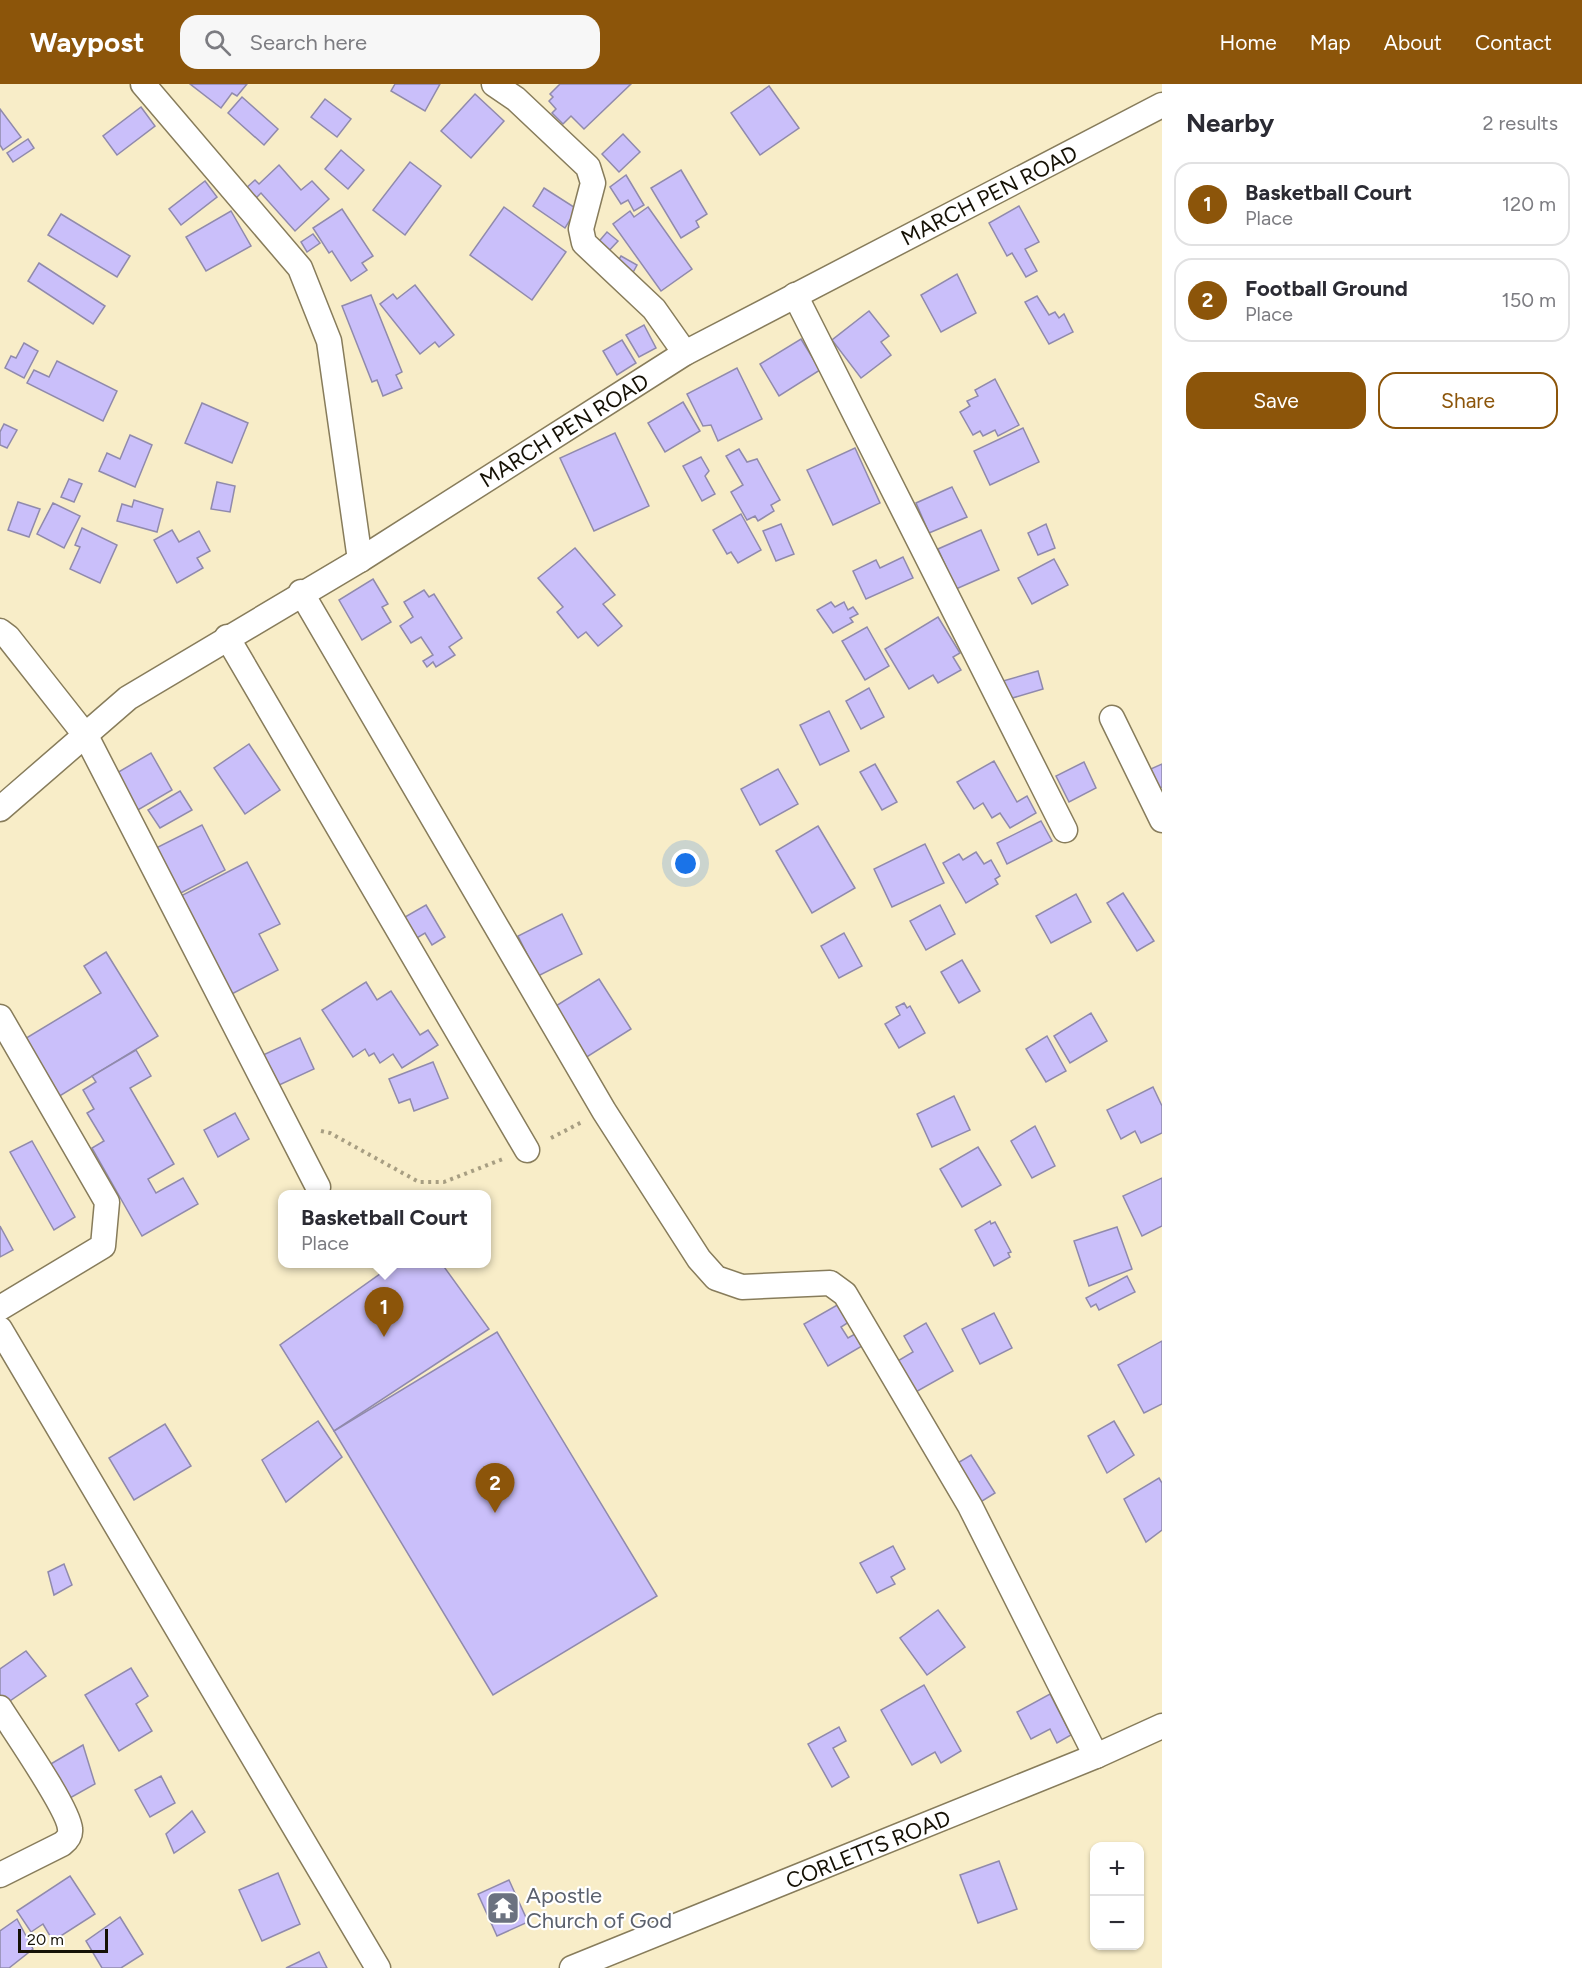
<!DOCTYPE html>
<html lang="en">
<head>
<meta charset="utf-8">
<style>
	:root { --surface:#fff; --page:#f7f7f7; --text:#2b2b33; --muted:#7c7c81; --line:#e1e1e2; --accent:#8c550a }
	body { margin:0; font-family:Figtree,sans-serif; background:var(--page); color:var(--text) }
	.controls { position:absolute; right:18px; bottom:18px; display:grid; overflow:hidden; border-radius:12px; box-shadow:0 2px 4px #0004 }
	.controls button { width:54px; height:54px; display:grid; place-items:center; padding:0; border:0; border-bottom:2px solid var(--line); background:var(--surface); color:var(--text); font:30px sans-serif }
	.scale { position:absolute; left:18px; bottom:15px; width:90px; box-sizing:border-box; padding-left:6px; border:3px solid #151105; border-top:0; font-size:16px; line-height:21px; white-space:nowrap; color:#151105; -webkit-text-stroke:4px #fff; paint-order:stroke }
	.you { position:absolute; left:686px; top:780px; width:21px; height:21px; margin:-15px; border:4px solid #fff; border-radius:50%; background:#1a73e8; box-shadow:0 0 0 9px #1a73e833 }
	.badge { display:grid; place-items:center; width:39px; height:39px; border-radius:50%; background:var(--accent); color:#fff; font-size:20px; font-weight:700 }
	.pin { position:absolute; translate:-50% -50px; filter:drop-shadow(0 2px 3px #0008) }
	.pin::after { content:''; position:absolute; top:32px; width:21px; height:18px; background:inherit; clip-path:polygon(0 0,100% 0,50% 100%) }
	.popup { position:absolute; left:278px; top:1106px; width:213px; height:78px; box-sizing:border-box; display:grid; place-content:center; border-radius:12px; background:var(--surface); filter:drop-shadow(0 2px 4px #0005); font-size:20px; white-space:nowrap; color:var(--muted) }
	.popup b { font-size:22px; color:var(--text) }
	.popup::after { content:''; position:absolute; left:50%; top:100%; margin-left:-12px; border:12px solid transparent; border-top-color:var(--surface) }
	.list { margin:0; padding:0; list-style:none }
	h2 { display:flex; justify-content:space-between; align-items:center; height:78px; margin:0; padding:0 24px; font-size:26px }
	h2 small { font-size:20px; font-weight:400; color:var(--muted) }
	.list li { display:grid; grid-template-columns:39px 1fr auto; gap:18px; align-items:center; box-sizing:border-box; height:84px; margin:0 12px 12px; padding:0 12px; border:2px solid var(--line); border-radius:18px }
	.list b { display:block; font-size:22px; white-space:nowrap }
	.list p { margin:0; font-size:20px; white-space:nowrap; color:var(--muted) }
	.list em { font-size:20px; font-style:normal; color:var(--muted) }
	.actions { display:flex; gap:12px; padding:18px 24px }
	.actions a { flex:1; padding:14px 0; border:2px solid var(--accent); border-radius:18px; text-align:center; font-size:21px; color:var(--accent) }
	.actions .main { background:var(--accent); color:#fff }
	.icon { flex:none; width:33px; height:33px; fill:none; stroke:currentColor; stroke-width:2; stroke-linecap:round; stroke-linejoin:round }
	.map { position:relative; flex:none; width:1162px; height:1884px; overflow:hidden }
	header { display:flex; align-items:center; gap:36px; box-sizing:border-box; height:84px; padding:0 30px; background:var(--accent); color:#fff }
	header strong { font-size:28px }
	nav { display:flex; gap:33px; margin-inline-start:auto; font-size:21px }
	.search { width:420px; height:54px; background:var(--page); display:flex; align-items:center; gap:15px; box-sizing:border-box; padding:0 21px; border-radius:18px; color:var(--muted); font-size:22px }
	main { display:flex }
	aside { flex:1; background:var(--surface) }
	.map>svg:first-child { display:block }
	.building { fill:#cabffa; stroke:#908aac; stroke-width:1.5 }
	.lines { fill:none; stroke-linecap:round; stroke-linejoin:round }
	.street-casing { stroke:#877c5b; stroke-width:27 }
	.path { stroke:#a79e82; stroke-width:4; stroke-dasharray:3 4.5; stroke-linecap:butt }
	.street { stroke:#fff; stroke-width:24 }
	.labels { text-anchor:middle; stroke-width:4.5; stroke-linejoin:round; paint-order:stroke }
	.street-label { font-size:22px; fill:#151105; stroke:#fff }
	.worship-label { font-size:22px; fill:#5b616d; stroke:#fff; text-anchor:start }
</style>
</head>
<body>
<header>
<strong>Waypost</strong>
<div class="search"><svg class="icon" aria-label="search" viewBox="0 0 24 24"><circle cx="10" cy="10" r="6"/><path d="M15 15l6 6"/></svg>Search here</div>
<nav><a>Home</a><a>Map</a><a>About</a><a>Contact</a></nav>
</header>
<main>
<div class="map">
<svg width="1162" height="1884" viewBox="0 0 1162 1884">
	<rect width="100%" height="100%" fill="#f8edc8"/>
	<!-- building -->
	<g class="building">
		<polygon points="190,0 247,0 237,12 232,9 221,24"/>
		<polygon points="395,0 440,0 425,27 391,7"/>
		<polygon points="560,0 631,0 584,45 571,32 563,40 552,29 556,25 549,17 553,13 550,10"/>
		<polygon points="769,2 799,44 760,71 731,29"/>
		<polygon points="475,10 504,37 471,74 441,47"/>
		<polygon points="242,13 278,45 264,61 228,29"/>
		<polygon points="325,15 351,35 337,53 311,33"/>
		<polygon points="141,23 155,42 117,71 103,52"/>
		<polygon points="0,25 21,53 3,66 0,61"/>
		<polygon points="623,50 640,68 619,88 602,70"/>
		<polygon points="28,55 34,64 13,78 7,69"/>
		<polygon points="341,66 364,86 348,105 325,85"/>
		<polygon points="410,78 441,102 405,151 373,126"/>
		<polygon points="279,81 301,106 312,97 329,115 295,147 261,109 254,116 245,105 255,96 259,100"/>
		<polygon points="681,86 707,130 696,137 699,143 681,154 651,104"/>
		<polygon points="626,91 644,121 634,127 628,116 621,120 610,103"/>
		<polygon points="205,97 217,113 181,141 169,125"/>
		<polygon points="544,104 577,125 565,144 533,122"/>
		<polygon points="1019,122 1039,158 1025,165 1037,187 1026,193 1012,169 1007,172 989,139"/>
		<polygon points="504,123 566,168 532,216 470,171"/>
		<polygon points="648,123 692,185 661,207 613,140 630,127 634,133"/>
		<polygon points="342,125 373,172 362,179 367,186 351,197 332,167 329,169 313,144"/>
		<polygon points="231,127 251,162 206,187 186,153"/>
		<polygon points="61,130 130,172 117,193 48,151"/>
		<polygon points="607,148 618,157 605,171 595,162"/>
		<polygon points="313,150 320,159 307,168 301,158"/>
		<polygon points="621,172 637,181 631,192 615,182"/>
		<polygon points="39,179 105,222 93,240 28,197"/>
		<polygon points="957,190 976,229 941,248 921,211"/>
		<polygon points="415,201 454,251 439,263 435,258 420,270 380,220 393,210 397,215"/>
		<polygon points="371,211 402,288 396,291 402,304 383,312 377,296 372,298 342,222"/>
		<polygon points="1037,212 1049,231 1055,228 1059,234 1064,230 1073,248 1049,260 1025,218"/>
		<polygon points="869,227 889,252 881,258 891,271 861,294 832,256"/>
		<polygon points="644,241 656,264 639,273 626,251"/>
		<polygon points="801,255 820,286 779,312 760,280"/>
		<polygon points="622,256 636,279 617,291 603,267"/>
		<polygon points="24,259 38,267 24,294 5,284 11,272 16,274"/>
		<polygon points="57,277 117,307 103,337 27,299 34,286 49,293"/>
		<polygon points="737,284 762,335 718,357 711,341 703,342 687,310"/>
		<polygon points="995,295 1019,341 998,352 995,346 983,352 980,347 973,351 960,328 970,322 967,317 978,312 975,306"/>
		<polygon points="683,318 700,347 665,368 648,339"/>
		<polygon points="202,319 248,339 232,379 185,359"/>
		<polygon points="4,340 17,346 7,364 0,361 0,348"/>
		<polygon points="1023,344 1039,378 990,401 974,367"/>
		<polygon points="615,349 649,422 594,447 560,374"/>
		<polygon points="130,351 152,361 135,403 99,387 107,369 120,375"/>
		<polygon points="855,364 880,419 833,441 807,386"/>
		<polygon points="739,365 747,378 757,375 780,416 771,421 774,427 758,437 755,432 747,436 731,408 743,401 726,372"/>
		<polygon points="701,373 709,387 705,392 715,410 702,417 683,382"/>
		<polygon points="69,395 82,400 74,418 61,413"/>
		<polygon points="217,398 235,402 230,428 211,425"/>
		<polygon points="952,403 967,433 929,449 916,419"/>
		<polygon points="134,416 163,425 157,448 117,437 122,420 132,423"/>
		<polygon points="18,418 40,425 29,453 8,446"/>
		<polygon points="53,419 80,432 64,464 37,450"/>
		<polygon points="741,430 761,466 738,479 731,468 727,470 713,446"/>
		<polygon points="781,440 794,470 776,477 763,447"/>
		<polygon points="1046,440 1055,464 1038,471 1028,449"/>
		<polygon points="82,444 117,461 100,499 70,485 80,463 75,461"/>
		<polygon points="172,446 179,458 199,447 210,467 197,474 203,484 177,499 154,456"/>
		<polygon points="981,446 999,486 956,505 938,465"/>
		<polygon points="575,464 615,511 603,520 622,542 598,562 586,548 578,554 557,528 563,523 538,494"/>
		<polygon points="903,473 913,494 866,515 853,487 876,476 880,484"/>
		<polygon points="1054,475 1068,501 1032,520 1018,494"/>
		<polygon points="373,495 388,520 382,523 391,538 362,556 339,516"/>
		<polygon points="424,506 429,513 434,510 462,554 449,563 455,571 436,583 433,578 427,583 423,577 433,571 421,553 411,559 400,542 413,533 404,518"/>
		<polygon points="831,518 835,523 844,518 848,526 853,523 858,530 850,534 853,538 833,549 817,526"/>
		<polygon points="938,533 960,569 953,573 961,586 938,599 933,591 909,605 885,565"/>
		<polygon points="867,543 889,582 865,596 842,557"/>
		<polygon points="1038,587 1043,605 1009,615 1003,597"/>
		<polygon points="869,604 884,633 861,645 846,617"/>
		<polygon points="829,627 849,667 820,681 800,641"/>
		<polygon points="249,660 280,706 245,730 214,684"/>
		<polygon points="151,669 172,706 131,730 110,693"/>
		<polygon points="994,677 1017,718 1027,712 1036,729 1010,744 1000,729 992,734 983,719 974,725 957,698"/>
		<polygon points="1084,678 1096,704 1069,718 1056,692"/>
		<polygon points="875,680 897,718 882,726 860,688"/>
		<polygon points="1162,680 1162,703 1142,713 1133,693"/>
		<polygon points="778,685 798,720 760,741 741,705"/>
		<polygon points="180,707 192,726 160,744 148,726"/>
		<polygon points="1041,737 1052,757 1007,780 997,759"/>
		<polygon points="202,741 225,786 177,811 154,765"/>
		<polygon points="818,742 855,804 812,829 776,767"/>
		<polygon points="925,760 944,799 892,823 874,785"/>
		<polygon points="976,768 984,780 991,776 1000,792 995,795 998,800 966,819 943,779 959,770 963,776"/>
		<polygon points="247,778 280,840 259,850 278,886 226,913 175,815"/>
		<polygon points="1123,809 1154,857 1137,867 1107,819"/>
		<polygon points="1076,810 1091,838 1051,859 1036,832"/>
		<polygon points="426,821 445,853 432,861 425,849 410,858 398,837"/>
		<polygon points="940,821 955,850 926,866 910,837"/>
		<polygon points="562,830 582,870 538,892 518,852"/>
		<polygon points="844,849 862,882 839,894 821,862"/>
		<polygon points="106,868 158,952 58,1013 23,956 101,909 84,882"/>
		<polygon points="962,876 980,907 959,919 941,888"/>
		<polygon points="599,895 631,945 582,976 551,925"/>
		<polygon points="366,898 377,916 391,907 420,951 428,946 438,961 402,984 393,970 380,979 374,969 369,972 365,965 353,973 322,926"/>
		<polygon points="904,919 907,924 910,922 925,949 899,964 885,940 900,931 896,923"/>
		<polygon points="1091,929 1107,957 1070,979 1054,952"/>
		<polygon points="1047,952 1066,987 1046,998 1026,965"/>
		<polygon points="300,954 314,985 277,1002 263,971"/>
		<polygon points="136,966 151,992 130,1004 174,1080 148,1095 156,1109 183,1094 198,1120 142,1152 92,1064 104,1057 87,1029 94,1025 83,1006 96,998 92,992"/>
		<polygon points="433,978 448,1014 414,1027 410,1015 399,1019 389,995"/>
		<polygon points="1153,1003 1162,1022 1162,1049 1141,1059 1135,1047 1121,1055 1107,1026"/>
		<polygon points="954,1012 970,1046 932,1063 917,1030"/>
		<polygon points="235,1029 249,1055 218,1073 204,1046"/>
		<polygon points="1035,1042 1055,1082 1032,1094 1011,1057"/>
		<polygon points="32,1057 75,1133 54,1146 10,1068"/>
		<polygon points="978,1063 1001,1101 962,1123 940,1085"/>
		<polygon points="1162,1094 1162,1142 1142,1152 1123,1112"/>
		<polygon points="990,1137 991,1140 995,1138 1011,1168 1008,1169 1010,1173 994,1182 975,1146"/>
		<polygon points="0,1142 13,1166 0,1173"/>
		<polygon points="1117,1143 1132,1185 1089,1202 1074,1157"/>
		<polygon points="394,1180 442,1180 489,1245 334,1347 280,1261"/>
		<polygon points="1127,1192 1135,1208 1099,1226 1096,1220 1091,1223 1086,1214"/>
		<polygon points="839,1220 849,1238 841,1243 848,1254 855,1250 862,1262 828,1282 804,1240"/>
		<polygon points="994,1229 1012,1264 980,1280 962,1245"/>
		<polygon points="926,1239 953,1287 914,1309 896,1278 913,1268 904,1252"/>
		<polygon points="497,1248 657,1512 493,1611 334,1347"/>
		<polygon points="1162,1257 1162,1320 1144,1329 1118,1281"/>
		<polygon points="318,1337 342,1373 286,1418 262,1376"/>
		<polygon points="1114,1337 1134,1371 1107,1389 1088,1352"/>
		<polygon points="165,1340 191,1382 134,1416 109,1374"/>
		<polygon points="971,1371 995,1409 979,1419 956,1380"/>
		<polygon points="1159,1394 1162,1399 1162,1446 1146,1458 1124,1415"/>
		<polygon points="893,1462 905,1485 891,1493 895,1500 877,1509 860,1479"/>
		<polygon points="64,1480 72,1501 54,1511 48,1488"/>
		<polygon points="938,1526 965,1563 927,1591 900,1554"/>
		<polygon points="26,1567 46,1592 4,1621 0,1616 0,1585"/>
		<polygon points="131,1584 148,1612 136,1620 152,1647 119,1667 85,1611"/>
		<polygon points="924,1601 961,1667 941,1679 935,1668 912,1681 881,1626"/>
		<polygon points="1050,1610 1071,1651 1057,1659 1050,1645 1031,1655 1017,1628"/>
		<polygon points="839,1643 846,1657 833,1664 849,1693 832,1703 808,1660"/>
		<polygon points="83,1661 95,1700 70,1714 49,1681"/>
		<polygon points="161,1692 175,1719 150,1733 135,1706"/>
		<polygon points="192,1727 205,1748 174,1769 166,1750"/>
		<polygon points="999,1777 1017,1825 978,1839 960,1791"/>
		<polygon points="278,1789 300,1840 262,1857 239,1806"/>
		<polygon points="70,1792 95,1830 53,1857 43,1840 31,1848 17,1827"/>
		<polygon points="509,1796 528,1838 497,1852 478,1810"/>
		<polygon points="120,1833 143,1870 121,1884 102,1884 86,1857"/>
		<polygon points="17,1835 33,1865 9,1884 0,1884 0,1847"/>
		<polygon points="319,1868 327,1884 286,1884"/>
	</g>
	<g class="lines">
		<!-- street casing -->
		<g class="street-casing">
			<g id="street">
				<polyline points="143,0 300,184 329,257 360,476"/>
				<polyline points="494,0 516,15 588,83 593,99 581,145 584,159 654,225 685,269"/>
				<polyline points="795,211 1065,746"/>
				<polyline points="301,508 604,1027 699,1175 716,1194 742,1203 830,1199 845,1210 970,1422 1096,1672"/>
				<polyline points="0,547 8,553 86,652 318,1103"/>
				<polyline points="227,553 527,1066"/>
				<polyline points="1112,634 1162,736"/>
				<polyline points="0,725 128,614 360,476 685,269 1162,21"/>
				<polyline points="0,933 107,1118 103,1162 0,1224"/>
				<polyline points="0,1245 378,1884"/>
				<path d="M 0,1624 C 13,1645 69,1725 70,1745 C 71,1752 67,1756 62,1760 L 0,1791"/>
				<polyline points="572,1884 1096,1672 1162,1642"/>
			</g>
		</g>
		<!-- path -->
		<g class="path">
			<polyline points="321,1047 330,1049 419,1098 444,1098 503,1075"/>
			<polyline points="551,1054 582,1038"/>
		</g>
		<!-- street -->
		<use href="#street" class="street"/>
	</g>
	<!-- icons -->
	<defs>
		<g id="temple-square" transform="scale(1.725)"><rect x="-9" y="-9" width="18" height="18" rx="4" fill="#6b7280" stroke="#fff"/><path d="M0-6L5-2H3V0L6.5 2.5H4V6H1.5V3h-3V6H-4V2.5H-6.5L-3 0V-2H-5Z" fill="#fff"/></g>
	</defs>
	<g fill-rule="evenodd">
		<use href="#temple-square" x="503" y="1824"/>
	</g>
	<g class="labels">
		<!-- street labels -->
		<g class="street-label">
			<text transform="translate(989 111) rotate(-27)" y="8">MARCH PEN ROAD</text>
			<text transform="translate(564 346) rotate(-32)" y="8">MARCH PEN ROAD</text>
			<text transform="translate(868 1765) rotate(-22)" y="8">CORLETTS ROAD</text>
		</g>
		<!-- worship labels -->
		<g class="worship-label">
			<text x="526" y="1819">Apostle<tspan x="526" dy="25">Church of God</tspan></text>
		</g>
	</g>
</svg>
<div class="controls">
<button>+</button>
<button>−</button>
</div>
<div class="scale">20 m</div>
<div class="you"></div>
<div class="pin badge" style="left:384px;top:1253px">1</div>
<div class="popup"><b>Basketball Court</b>Place</div>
<div class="pin badge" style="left:495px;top:1429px">2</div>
</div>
<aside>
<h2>Nearby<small>2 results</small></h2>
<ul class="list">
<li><span class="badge">1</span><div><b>Basketball Court</b><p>Place</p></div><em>120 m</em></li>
<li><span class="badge">2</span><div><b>Football Ground</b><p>Place</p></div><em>150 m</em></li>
</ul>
<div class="actions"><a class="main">Save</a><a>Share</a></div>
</aside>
</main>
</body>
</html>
